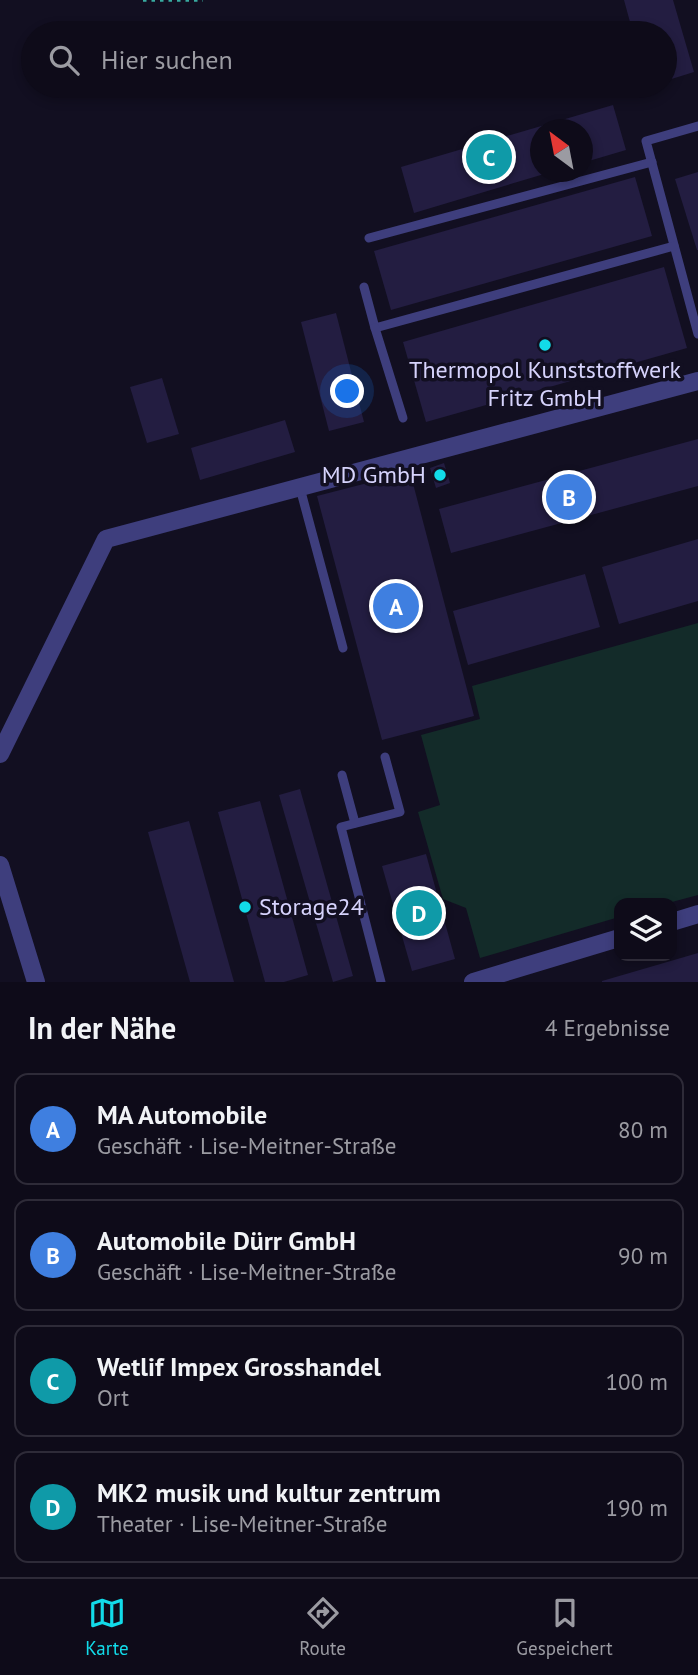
<!DOCTYPE html>
<html lang="de">
<head>
<meta charset="utf-8">
<style>
	:root { --surface:#0e0b19; --page:#1c1926; --text:#f1f3f6; --muted:#9b9ba2; --line:#2e2b38; --accent:#12dbe9 }
	body { margin:0; font-family:"PT Sans",sans-serif; background:var(--page); color:var(--text) }
	.controls { position:absolute; right:21px; bottom:21px; display:grid; overflow:hidden; border-radius:14px; box-shadow:0 4px 10px #0003 }
	.controls button { width:63px; height:63px; display:grid; place-items:center; padding:0; border:0; border-bottom:2px solid var(--line); background:var(--surface); color:var(--text); font:35px sans-serif }
	.compass { position:absolute; left:530px; top:119px; width:63px; height:63px; border-radius:50%; background:var(--surface); box-shadow:0 4px 10px #0003; rotate:328deg }
	.you { position:absolute; left:348px; top:392px; width:24px; height:24px; margin:-18px; border:5px solid #fff; border-radius:50%; background:#1a73e8; box-shadow:0 0 0 10px #1a73e833 }
	.badge { display:grid; place-items:center; width:46px; height:46px; border-radius:50%; background:var(--accent); color:#fff; font-size:23px; font-weight:700 }
	.pin { position:absolute; translate:-50% -50%; border:4px solid #fff; box-shadow:0 2px 7px #0006 }
	.list { margin:0; padding:0; list-style:none }
	h2 { display:flex; justify-content:space-between; align-items:center; height:91px; margin:0; padding:0 28px; font-size:30px }
	h2 small { font-size:23px; font-weight:400; color:var(--muted) }
	.list li { display:grid; grid-template-columns:46px 1fr auto; gap:21px; align-items:center; box-sizing:border-box; height:112px; margin:0 14px 14px; padding:0 14px; border:2px solid var(--line); border-radius:14px }
	.list b { display:block; font-size:26px; white-space:nowrap }
	.list p { margin:0; font-size:23px; white-space:nowrap; color:var(--muted) }
	.list em { font-size:23px; font-style:normal; color:var(--muted) }
	.icon { flex:none; width:38px; height:38px; fill:none; stroke:currentColor; stroke-width:2; stroke-linecap:round; stroke-linejoin:round }
	.map { position:relative; flex:none; width:698px; height:982px; overflow:hidden }
	.search { position:absolute; background:var(--surface); box-shadow:0 4px 10px #0003; left:21px; right:21px; top:21px; height:77px; display:flex; align-items:center; gap:18px; box-sizing:border-box; padding:0 24px; border-radius:38px; color:var(--muted); font-size:26px }
	.sheet { height:595px; background:var(--surface) }
	nav { display:flex; justify-content:space-around; align-items:center; box-sizing:border-box; height:98px; border-top:2px solid var(--line); background:var(--surface); font-size:19px; color:var(--muted) }
	nav a { display:grid; justify-items:center; gap:4px }
	nav .on { color:var(--accent) }
	.map>svg:first-child { display:block }
	.green { fill:#132b29 }
	.building { fill:#231d41 }
	.lines { fill:none; stroke-linecap:round; stroke-linejoin:round }
	.path { stroke:#38aba0; stroke-width:3.5; stroke-dasharray:3.5 5; stroke-linecap:butt }
	.service { stroke:#3e3e7d; stroke-width:9 }
	.minor { stroke:#3e3e7d; stroke-width:18 }
	.poi-dot { fill:#12dbe9; stroke:#120f21; stroke-width:2.5 }
	.labels { text-anchor:middle; stroke-width:7; stroke-linejoin:round; paint-order:stroke }
	.poi-label { font-size:24px; fill:#d6d3fc; stroke:#120f21 }
</style>
</head>
<body>
<div class="map">
<svg width="698" height="982" viewBox="0 0 698 982">
	<rect width="100%" height="100%" fill="#120f21"/>
	<!-- green -->
	<polygon class="green" points="698,623 698,895 668,903 619,903 619,917 480,958 466,908 443,899 418,812 440,805 421,735 480,719 472,686"/>
	<!-- building -->
	<g class="building">
		<polygon points="624,0 673,0 694,72 665,81 665,33 633,33"/>
		<polygon points="613,105 626,150 582,163 582,130 540,130 540,172 551,172 414,213 401,167"/>
		<polygon points="698,172 698,250 697,250 675,179"/>
		<polygon points="635,177 652,236 391,310 374,251"/>
		<polygon points="664,267 687,348 426,422 403,342"/>
		<polygon points="336,313 364,422 329,431 301,322"/>
		<polygon points="162,378 179,434 147,443 130,387"/>
		<polygon points="285,420 295,452 200,480 191,448"/>
		<polygon points="698,439 698,486 451,553 439,509"/>
		<polygon points="444,463 450,483 436,488 430,468"/>
		<polygon points="410,472 474,716 382,740 317,496"/>
		<polygon points="698,539 698,601 619,624 602,567"/>
		<polygon points="585,574 600,627 468,665 453,611"/>
		<polygon points="300,789 353,976 333,982 279,795"/>
		<polygon points="260,801 308,975 284,982 265,982 218,812"/>
		<polygon points="189,821 234,982 190,982 148,832"/>
		<polygon points="426,854 455,959 412,971 382,866"/>
		<polygon points="698,953 698,982 602,982 602,981"/>
	</g>
	<g class="lines">
		<!-- path -->
		<polyline class="path" points="143,0 203,0"/>
		<!-- service -->
		<g class="service">
			<polyline points="698,126 646,141 698,334"/>
			<polyline points="369,238 652,162"/>
			<polyline points="364,287 375,328 674,246"/>
			<polyline points="375,328 403,418"/>
			<polyline points="300,488 343,648"/>
			<polyline points="342,775 355,823"/>
			<polyline points="381,982 341,827 400,812 385,757"/>
		</g>
		<!-- minor -->
		<g class="minor">
			<polyline points="0,754 106,539 698,381"/>
			<polyline points="0,865 36,982"/>
			<polyline points="672,922 698,914"/>
			<polyline points="473,982 619,938"/>
		</g>
	</g>
	<!-- markers -->
	<g class="poi-dot">
		<circle cx="545" cy="345" r="7"/>
		<circle cx="440" cy="475" r="7"/>
		<circle cx="245" cy="907" r="7"/>
	</g>
	<g class="labels">
		<!-- poi labels -->
		<g class="poi-label">
			<text x="545" y="378">Thermopol Kunststoffwerk<tspan x="545" dy="28">Fritz GmbH</tspan></text>
			<text x="426" y="483" text-anchor="end">MD GmbH</text>
			<text x="259" y="915" text-anchor="start">Storage24</text>
		</g>
	</g>
</svg>
<div class="controls">
<button><svg class="icon" aria-label="layers" viewBox="0 0 24 24"><path d="M12 4l9 5-9 5-9-5zM3 14l9 5 9-5"/></svg></button>
</div>
<svg class="compass" viewBox="-18 -18 36 36"><path d="M0-13l5 13h-10z" fill="#e53935"/><path d="M0 13l5-13h-10z" fill="#9b9ba2"/></svg>
<div class="you"></div>
<div class="pin badge" style="left:396px;top:606px;background:#3f7fe0">A</div>
<div class="pin badge" style="left:569px;top:497px;background:#3f7fe0">B</div>
<div class="pin badge" style="left:489px;top:157px;background:#0f9aa8">C</div>
<div class="pin badge" style="left:419px;top:913px;background:#0f9aa8">D</div>
<div class="search"><svg class="icon" aria-label="search" viewBox="0 0 24 24"><circle cx="10" cy="10" r="6"/><path d="M15 15l6 6"/></svg>Hier suchen</div>
</div>
<section class="sheet">
<h2>In der Nähe<small>4 Ergebnisse</small></h2>
<ul class="list">
<li><span class="badge" style="background:#3f7fe0">A</span><div><b>MA Automobile</b><p>Geschäft · Lise-Meitner-Straße</p></div><em>80 m</em></li>
<li><span class="badge" style="background:#3f7fe0">B</span><div><b>Automobile Dürr GmbH</b><p>Geschäft · Lise-Meitner-Straße</p></div><em>90 m</em></li>
<li><span class="badge" style="background:#0f9aa8">C</span><div><b>Wetlif Impex Grosshandel</b><p>Ort</p></div><em>100 m</em></li>
<li><span class="badge" style="background:#0f9aa8">D</span><div><b>MK2 musik und kultur zentrum</b><p>Theater · Lise-Meitner-Straße</p></div><em>190 m</em></li>
</ul>
</section>
<nav>
<a class="on"><svg class="icon" aria-label="map" viewBox="0 0 24 24"><path d="M3 6l6-2 6 2 6-2v14l-6 2-6-2-6 2zM9 4v14M15 6v14"/></svg>Karte</a>
<a><svg class="icon" aria-label="directions" viewBox="0 0 24 24"><path d="M12 3l9 9-9 9-9-9zM9 14v-3h6M13 9l2 2-2 2"/></svg>Route</a>
<a><svg class="icon" aria-label="saved" viewBox="0 0 24 24"><path d="M7 4h10v16l-5-4-5 4z"/></svg>Gespeichert</a>
</nav>
</body>
</html>
